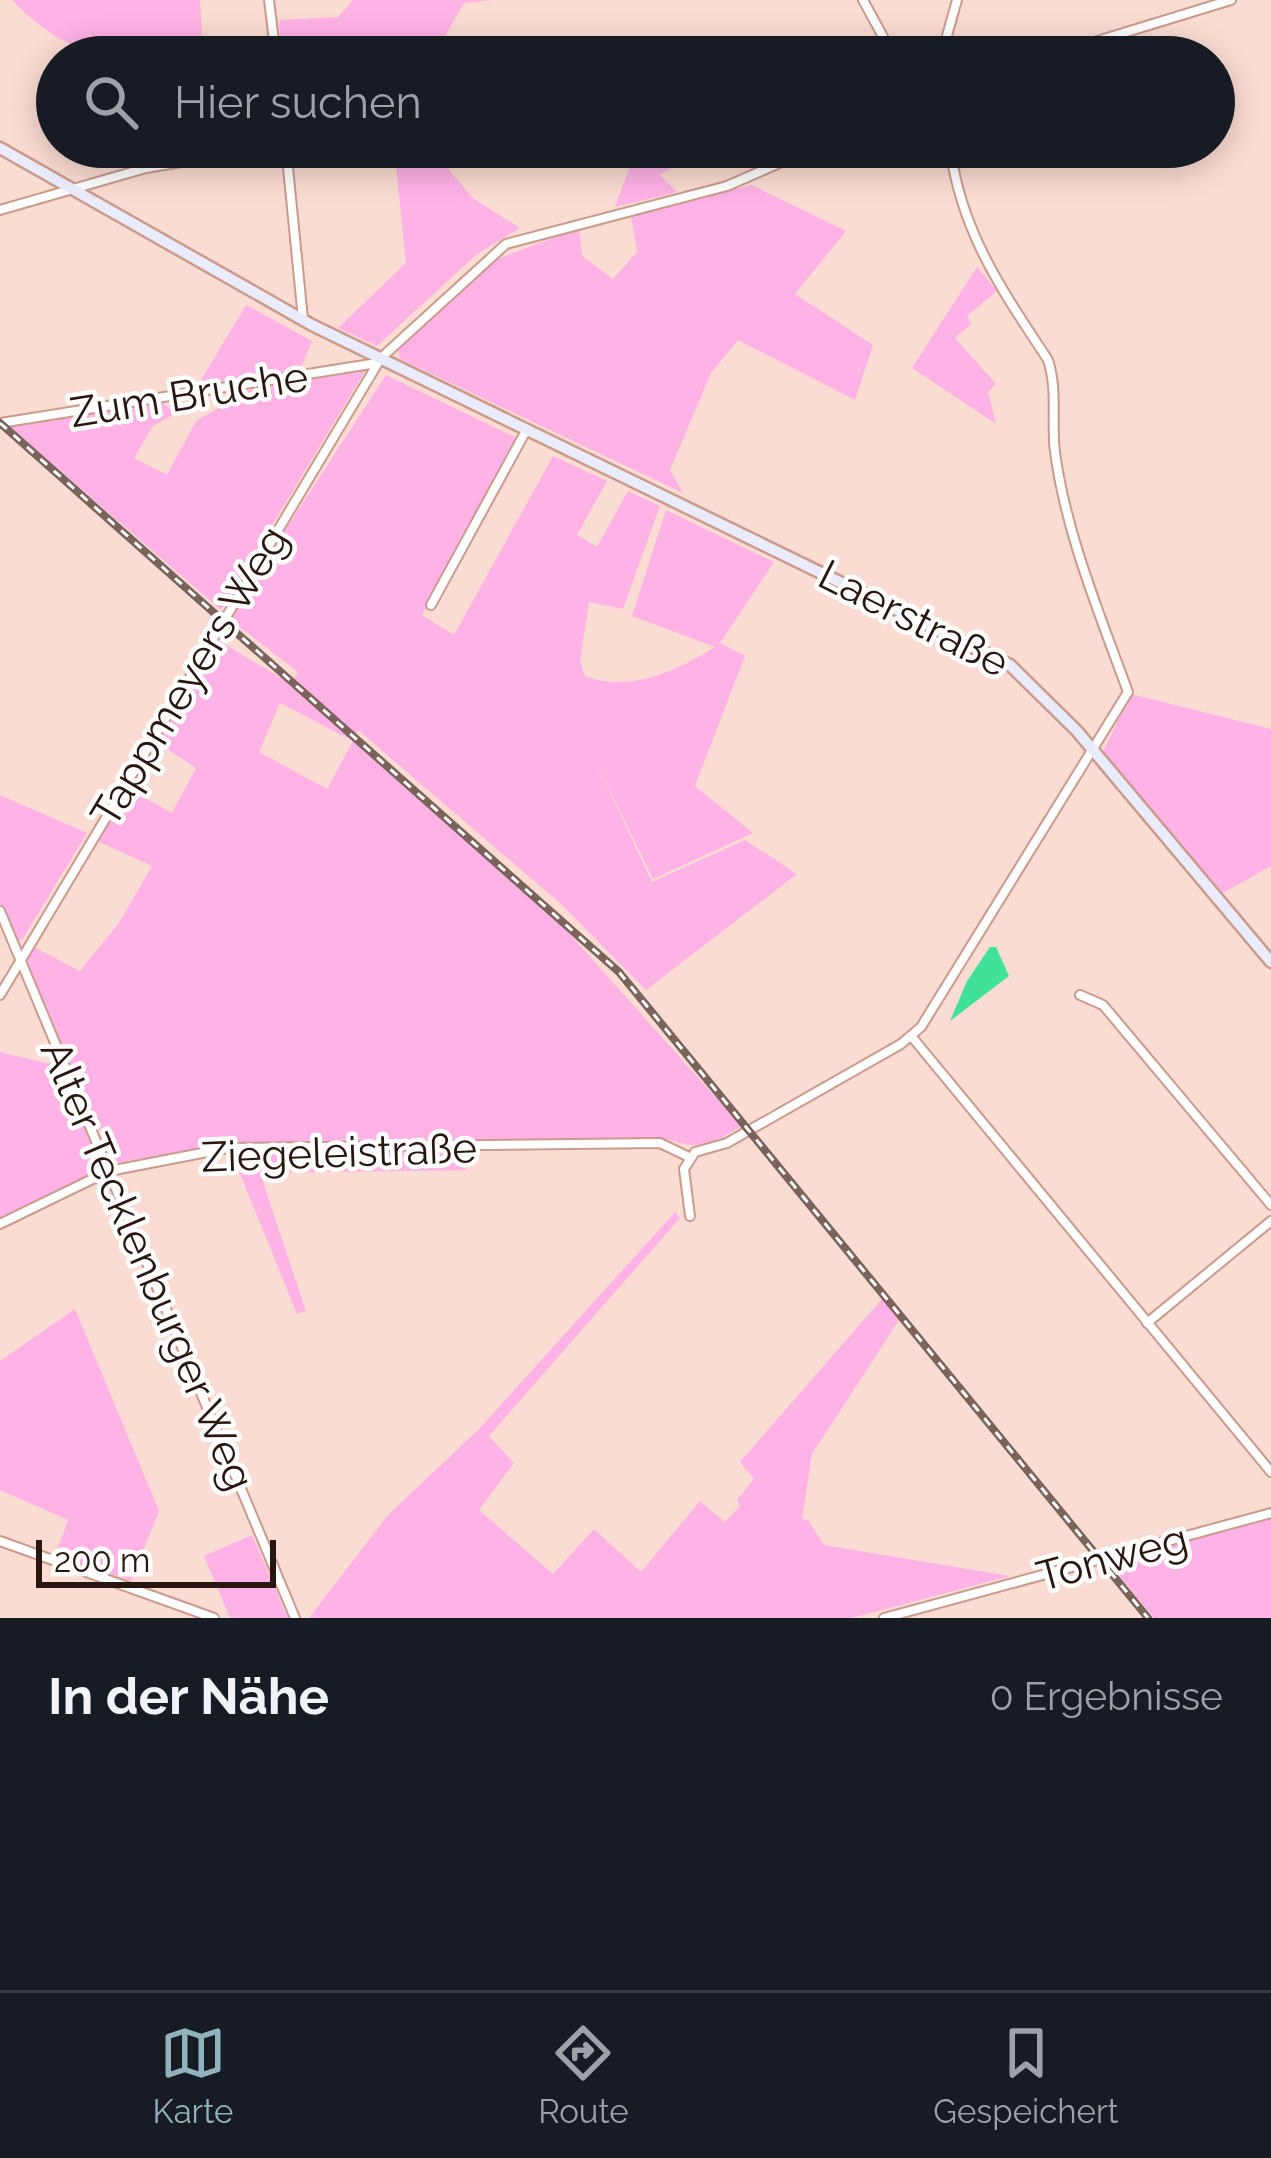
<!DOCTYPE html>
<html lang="de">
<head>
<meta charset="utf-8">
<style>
	:root { --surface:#171b24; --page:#20242c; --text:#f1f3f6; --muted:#9ea1a6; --line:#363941; --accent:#91b1bb }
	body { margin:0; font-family:Raleway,sans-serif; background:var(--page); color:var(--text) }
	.scale { position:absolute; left:36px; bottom:30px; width:240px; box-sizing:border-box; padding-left:12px; border:6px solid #281711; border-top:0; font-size:33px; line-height:42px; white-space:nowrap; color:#281711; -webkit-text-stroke:9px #fff; paint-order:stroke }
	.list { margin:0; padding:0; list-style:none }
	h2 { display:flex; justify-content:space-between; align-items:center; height:156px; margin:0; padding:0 48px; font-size:51px }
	h2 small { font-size:39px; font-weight:400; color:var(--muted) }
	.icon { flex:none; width:66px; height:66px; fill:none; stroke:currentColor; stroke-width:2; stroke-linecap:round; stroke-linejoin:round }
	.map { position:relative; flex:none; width:1271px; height:1618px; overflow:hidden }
	.search { position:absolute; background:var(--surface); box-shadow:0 6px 30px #0003; left:36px; right:36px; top:36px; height:132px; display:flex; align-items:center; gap:30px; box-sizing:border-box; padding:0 42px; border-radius:66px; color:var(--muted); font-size:45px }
	.sheet { height:372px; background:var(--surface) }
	nav { display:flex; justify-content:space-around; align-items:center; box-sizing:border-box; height:168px; border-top:3px solid var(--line); background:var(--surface); font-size:33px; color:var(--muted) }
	nav a { display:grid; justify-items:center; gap:6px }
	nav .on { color:var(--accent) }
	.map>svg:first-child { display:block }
	.green { fill:#feb2e6; fill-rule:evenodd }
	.water { fill:#40e298 }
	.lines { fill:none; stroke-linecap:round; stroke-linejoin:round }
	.street-casing { stroke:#ca9b8c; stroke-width:12 }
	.secondary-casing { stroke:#ca9b8c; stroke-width:15 }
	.street { stroke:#fff; stroke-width:8 }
	.secondary { stroke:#ebecfb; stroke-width:10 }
	.rail-casing { stroke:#79635b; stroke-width:8 }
	.rail { stroke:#fff; stroke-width:3; stroke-dasharray:9; stroke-linecap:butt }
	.labels { text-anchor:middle; stroke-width:9; stroke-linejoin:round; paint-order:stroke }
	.street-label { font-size:42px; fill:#281711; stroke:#fff }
</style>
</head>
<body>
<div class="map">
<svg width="1271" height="1618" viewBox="0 0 1271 1618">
	<rect width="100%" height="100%" fill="#fadcd2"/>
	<!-- green -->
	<g class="green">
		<path d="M 12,0 L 200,0 L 203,57 C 119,57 76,66 12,0 Z"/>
		<polygon points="353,0 492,0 464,3 433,57 282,57 279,20 338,17"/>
		<polygon points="394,147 429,147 474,199 520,228 477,254 377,346 338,328 406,263"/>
		<polygon points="656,147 701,147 660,175 677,192 615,207 634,156"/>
		<polygon points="752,185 846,231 795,294 873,345 855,400 738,340 711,373 670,470 683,493 400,359 398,350 495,260 579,228 582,256 613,279 637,252 631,215"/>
		<polygon points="977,267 997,291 967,316 971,324 955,338 996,384 988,392 996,424 912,368"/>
		<polygon points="246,305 312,341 298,374 195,390"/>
		<polygon points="365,371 221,610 8,426 160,401 176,413 153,426 134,458 167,475 196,421 257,386"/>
		<path d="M 386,375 L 519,439 L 422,615 L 454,635 L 553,456 L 607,481 L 577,535 L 597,547 L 628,491 L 660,506 L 623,609 L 589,602 L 580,661 L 585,676 C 630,693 677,671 715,647 L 632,616 L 666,510 L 774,562 L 720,643 L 745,656 L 695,786 L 753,833 L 653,879 L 593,756 L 652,882 L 745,840 L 797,874 L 646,990 L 560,903 L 358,730 L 353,741 L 551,913 L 741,1126 C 717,1142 696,1152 669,1139 L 484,1142 L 466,1170 L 260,1173 L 306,1311 L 297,1314 L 228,1144 L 114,1163 L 25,960 L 34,947 L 80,971 L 119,923 L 152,866 L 97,841 L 130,790 L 172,813 L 196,768 L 158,743 L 218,640 L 291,684 L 298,672 L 228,618 ZM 280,703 L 353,741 L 327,789 L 259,752 Z"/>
		<polygon points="1131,694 1271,729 1271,866 1223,893 1103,752"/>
		<polygon points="0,795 87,833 22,940 15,940 0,904"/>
		<polygon points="0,1052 59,1066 105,1170 0,1221"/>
		<polygon points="675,1212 680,1218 489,1436 514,1463 479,1510 553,1574 594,1529 641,1572 700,1501 725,1522 740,1506 737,1500 754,1479 740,1462 882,1299 899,1320 812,1454 802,1519 808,1520 824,1545 1010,1576 852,1618 309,1618 388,1515 479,1429"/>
		<polygon points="75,1309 159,1511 131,1581 55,1556 68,1520 0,1490 0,1361"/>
		<polygon points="1271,1519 1271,1618 1154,1618 1108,1562"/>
		<polygon points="252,1535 288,1618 230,1618 204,1556"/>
	</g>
	<!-- water -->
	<polygon class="water" points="990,947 996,947 1009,976 950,1021 967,981"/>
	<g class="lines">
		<!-- street casing -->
		<g class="street-casing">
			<g id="street">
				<polyline points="269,0 276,57"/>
				<polyline points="863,0 894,57"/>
				<polyline points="941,57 957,0"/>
				<polyline points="1045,57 1231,0"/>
				<polyline points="286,147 303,319"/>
				<polyline points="942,147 951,162"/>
				<polyline points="0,210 146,168 271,147"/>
				<polyline points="0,423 377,363"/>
				<polyline points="431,605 527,429"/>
				<polyline points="0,911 295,1618"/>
				<polyline points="0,995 381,358 506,244 727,186 816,147"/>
				<polyline points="1080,995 1103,1005 1271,1205"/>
				<polyline points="912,1037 1271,1472"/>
				<path d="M 690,1216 L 684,1169 L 695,1152 L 727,1143 L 901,1044 L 921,1027 L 1128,692 C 1100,615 1066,534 1055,452 C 1051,421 1058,391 1048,360 C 1002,290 961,232 950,147"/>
				<polyline points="0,1224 109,1171 228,1148 660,1143 689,1157"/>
				<polyline points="1147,1323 1271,1221"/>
				<polyline points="0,1541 214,1618"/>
				<polyline points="884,1618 1271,1513"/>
			</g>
		</g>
		<!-- secondary casing -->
		<g class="secondary-casing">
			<polyline id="secondary" points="0,148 312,325 1010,665 1077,731 1271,962"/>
		</g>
		<!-- street -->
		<use href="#street" class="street"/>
		<!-- secondary -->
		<use href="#secondary" class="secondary"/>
		<!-- rail casing -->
		<g class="rail-casing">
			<polyline id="rail" points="0,423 619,972 1148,1618"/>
		</g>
		<!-- rail -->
		<use href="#rail" class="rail"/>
	</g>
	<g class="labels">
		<!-- street labels -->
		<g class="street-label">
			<text transform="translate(189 394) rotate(-9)" y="15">Zum Bruche</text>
			<text transform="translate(914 618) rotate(27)" y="15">Laerstraße</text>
			<text transform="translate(189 676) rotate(-59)" y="15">Tappmeyers Weg</text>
			<text transform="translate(339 1152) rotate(-2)" y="15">Ziegeleistraße</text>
			<text transform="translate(148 1265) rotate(67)" y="15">Alter Tecklenburger Weg</text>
			<text transform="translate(1112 1557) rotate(-15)" y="15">Tonweg</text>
		</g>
	</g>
</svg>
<div class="scale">200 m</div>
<div class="search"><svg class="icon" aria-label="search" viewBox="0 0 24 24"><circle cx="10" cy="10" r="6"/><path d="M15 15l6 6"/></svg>Hier suchen</div>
</div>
<section class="sheet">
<h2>In der Nähe<small>0 Ergebnisse</small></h2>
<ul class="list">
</ul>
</section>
<nav>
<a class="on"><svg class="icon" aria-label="map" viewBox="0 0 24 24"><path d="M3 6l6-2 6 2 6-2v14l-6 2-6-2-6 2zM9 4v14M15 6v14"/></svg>Karte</a>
<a><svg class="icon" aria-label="directions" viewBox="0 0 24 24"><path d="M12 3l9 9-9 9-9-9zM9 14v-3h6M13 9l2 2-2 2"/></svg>Route</a>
<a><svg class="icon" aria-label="saved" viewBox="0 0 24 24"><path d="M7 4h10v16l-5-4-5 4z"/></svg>Gespeichert</a>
</nav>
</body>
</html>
